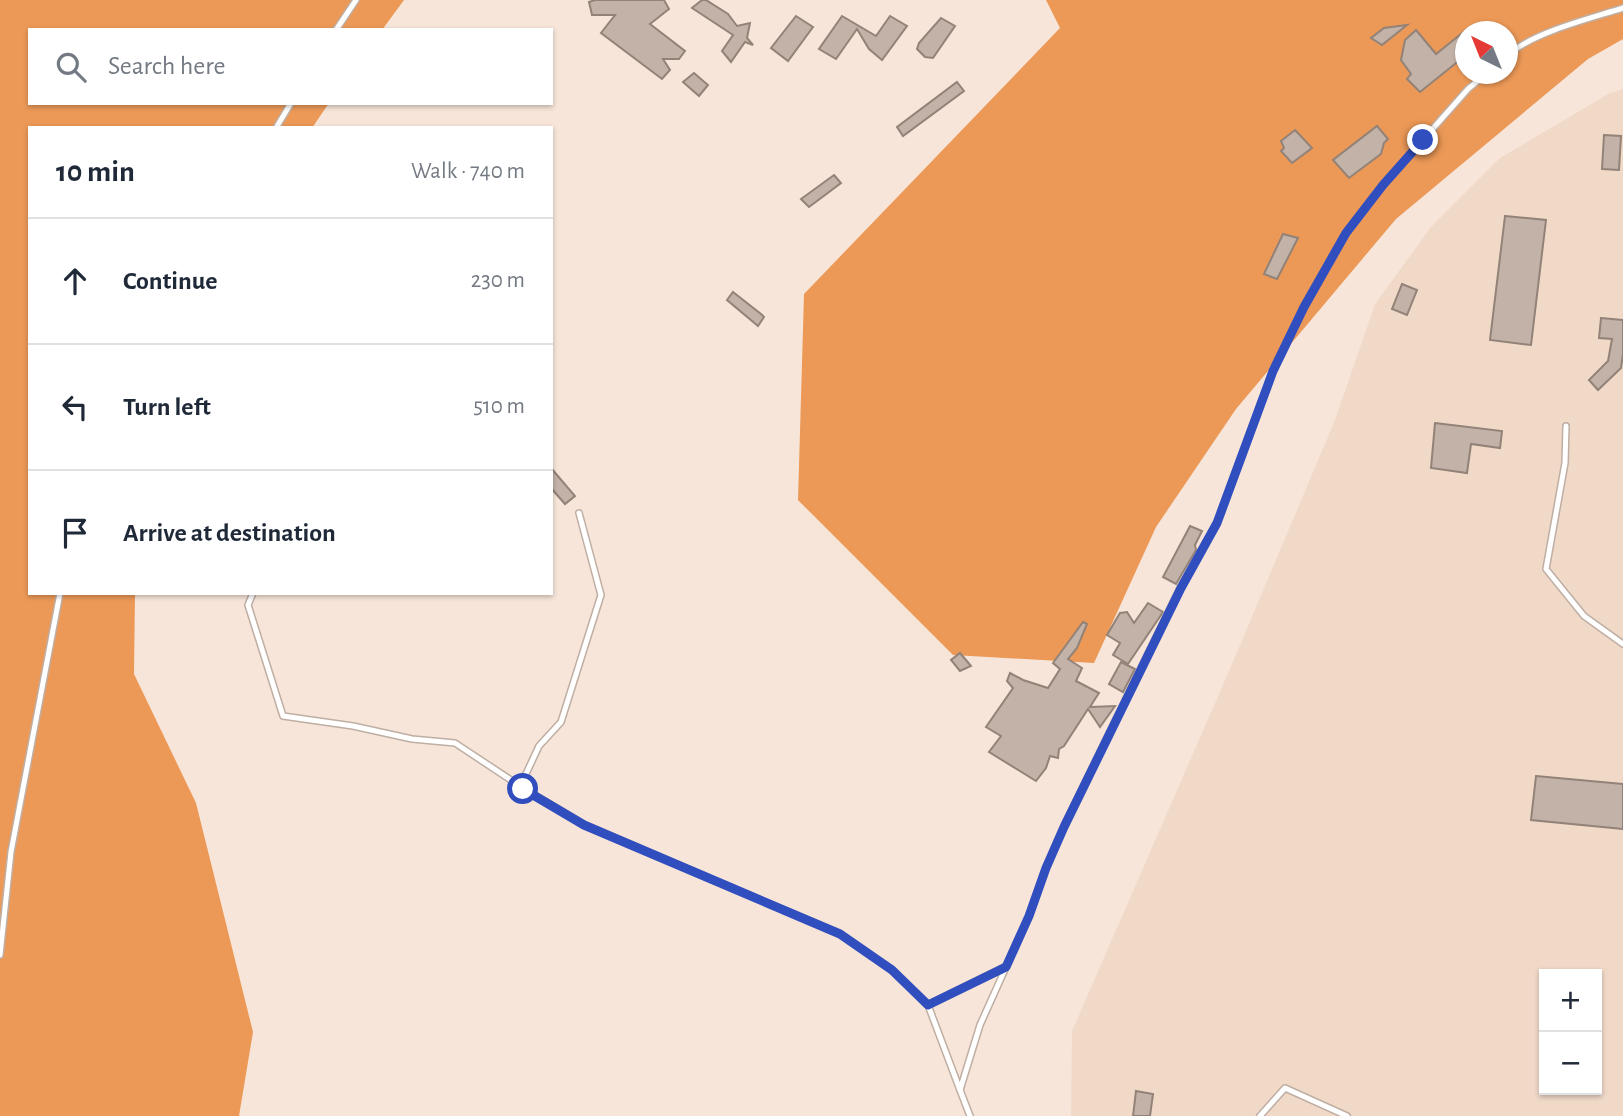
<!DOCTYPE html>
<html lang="en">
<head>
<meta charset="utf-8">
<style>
	:root { --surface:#fff; --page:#f6f6f7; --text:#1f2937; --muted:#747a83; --line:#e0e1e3 }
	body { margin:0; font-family:"Alegreya Sans",sans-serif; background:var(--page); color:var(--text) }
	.controls { position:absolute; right:21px; bottom:21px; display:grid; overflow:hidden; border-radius:0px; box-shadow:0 2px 5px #0004 }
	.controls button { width:63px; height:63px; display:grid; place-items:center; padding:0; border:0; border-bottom:2px solid var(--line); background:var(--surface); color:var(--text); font:35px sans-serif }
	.compass { position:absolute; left:1455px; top:21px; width:63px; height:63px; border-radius:50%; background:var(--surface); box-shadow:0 2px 5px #0004; rotate:317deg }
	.stop { position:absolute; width:21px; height:21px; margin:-16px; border:5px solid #314ebf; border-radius:50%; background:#fff }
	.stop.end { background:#314ebf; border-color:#fff; box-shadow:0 2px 7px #0008 }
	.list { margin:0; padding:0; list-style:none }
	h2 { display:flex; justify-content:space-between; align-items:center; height:91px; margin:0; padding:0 28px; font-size:30px }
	h2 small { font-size:23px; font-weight:400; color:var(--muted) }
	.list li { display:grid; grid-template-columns:46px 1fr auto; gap:21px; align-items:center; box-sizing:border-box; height:126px; padding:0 28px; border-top:2px solid var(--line) }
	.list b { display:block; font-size:26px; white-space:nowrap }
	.list em { font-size:23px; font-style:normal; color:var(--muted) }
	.icon { flex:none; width:38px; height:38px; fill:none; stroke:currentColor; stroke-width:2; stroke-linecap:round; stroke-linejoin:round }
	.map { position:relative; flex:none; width:1623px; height:1116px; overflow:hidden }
	.search { position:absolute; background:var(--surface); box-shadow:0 2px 5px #0004; left:28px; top:28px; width:525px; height:77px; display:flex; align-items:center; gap:18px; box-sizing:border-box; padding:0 24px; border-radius:0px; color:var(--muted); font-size:26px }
	.panel { position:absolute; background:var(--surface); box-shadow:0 2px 5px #0004; left:28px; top:126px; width:525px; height:469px; border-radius:0px }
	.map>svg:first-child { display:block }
	.built { fill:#f1d9c8; fill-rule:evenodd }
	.forest { fill:#ec9957; fill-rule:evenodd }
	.building { fill:#c3b2a7; stroke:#928277; stroke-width:2 }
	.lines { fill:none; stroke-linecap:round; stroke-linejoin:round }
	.lane-casing { stroke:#bfaea3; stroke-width:8 }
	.lane { stroke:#fff; stroke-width:5 }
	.route { stroke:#314ebf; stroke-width:9 }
</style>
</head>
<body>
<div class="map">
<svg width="1623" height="1116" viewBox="0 0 1623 1116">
	<rect width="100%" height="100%" fill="#f7e5d9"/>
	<!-- built -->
	<path class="built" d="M 1623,89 L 1623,1116 L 1071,1116 L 1072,1031 L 1229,671 L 1335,420 L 1375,304 L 1431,227 L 1500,158 L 1610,93 ZM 1544,974 L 1597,974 L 1597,1090 L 1544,1090 Z"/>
	<!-- forest -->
	<g class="forest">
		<polygon points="0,0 404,0 382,30 30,30 30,103 329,103 312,128 30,128 30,593 135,593 134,674 196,803 253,1032 239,1116 0,1116"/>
		<path d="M 1046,0 L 1623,0 L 1623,39 L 1588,59 L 1396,219 L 1236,409 L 1156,527 L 1094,663 L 953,655 L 798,500 L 804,294 L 1060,28 ZM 1466,32 L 1508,32 L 1508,74 L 1466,74 Z"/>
	</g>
	<!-- building -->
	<g class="building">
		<polygon points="595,0 664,0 669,9 650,24 685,51 679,59 663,59 670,70 662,79 601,33 615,15 592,15 589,2"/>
		<polygon points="702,0 706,0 728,14 737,26 750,23 747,38 753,45 745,42 731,62 722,51 733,35 692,8"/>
		<polygon points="796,16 813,27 788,61 771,48"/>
		<polygon points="842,16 876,36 890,16 907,26 882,60 869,49 857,29 836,59 819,49"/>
		<polygon points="941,18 955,26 933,58 925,57 917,49 919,43"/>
		<polygon points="1407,25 1382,45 1371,38 1384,28"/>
		<polygon points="1416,30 1436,54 1466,30 1466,55 1420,92 1407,79 1411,74 1401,60 1405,40"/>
		<polygon points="694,73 708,85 699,96 683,82"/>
		<polygon points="957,82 964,91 903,136 897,127"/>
		<polygon points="1377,126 1388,139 1384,143 1381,154 1349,178 1333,160"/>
		<polygon points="1295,130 1312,148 1292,163 1281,151 1284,148 1281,141"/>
		<polygon points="1604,135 1621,136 1619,170 1602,169"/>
		<polygon points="834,175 841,183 809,207 801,199"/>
		<polygon points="1505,216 1546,220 1531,345 1490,340"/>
		<polygon points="1283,234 1298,238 1277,279 1264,274"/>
		<polygon points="1402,284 1417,290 1407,315 1392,309"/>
		<polygon points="733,292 761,314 764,317 758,326 727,300"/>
		<polygon points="1601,318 1623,320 1623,354 1621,368 1598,390 1589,380 1608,361 1612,339 1599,338"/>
		<polygon points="1435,423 1502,431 1500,448 1471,444 1467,473 1431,468"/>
		<polygon points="551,468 575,496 565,504 551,488"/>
		<polygon points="1190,526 1202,531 1195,545 1196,550 1176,584 1163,577"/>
		<polygon points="1148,603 1163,612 1128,664 1113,655 1120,643 1107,635 1120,613 1127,612 1134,623"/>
		<polygon points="1083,622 1087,624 1077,648 1068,659 1082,668 1076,681 1099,693 1090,707 1115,706 1100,727 1088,709 1064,746 1059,749 1058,758 1050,756 1046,768 1036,781 989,752 1001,736 986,727 1013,688 1007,681 1010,673 1023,680 1048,688 1060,669 1053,663"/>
		<polygon points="960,653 971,666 960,671 951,660"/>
		<polygon points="1121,662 1135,669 1123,692 1109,684"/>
		<polygon points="1536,776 1623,784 1623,829 1531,820"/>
		<polygon points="1136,1091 1153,1094 1150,1116 1133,1116"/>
	</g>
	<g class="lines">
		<!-- lane casing -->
		<g class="lane-casing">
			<g id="lane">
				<polyline points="336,30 356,0"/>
				<path d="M 1508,55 C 1534,32 1589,19 1623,8"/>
				<polyline points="276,128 291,103"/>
				<polyline points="1566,426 1565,463 1546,569 1584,616 1623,644"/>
				<polyline points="253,593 248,605 283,716 353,726 412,739 455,743 523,788 585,825 840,934 892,970 928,1005 960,1090"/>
				<polyline points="523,788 525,776 539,746 561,722 601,595 579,513"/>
				<polyline points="0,955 11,852 60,593"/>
				<polyline points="928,1005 1006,966"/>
				<polyline points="970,1116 960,1090 980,1025 1029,916 1046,868 1064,826 1180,588 1217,523 1273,371 1304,307 1346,233 1383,185 1468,89 1486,74"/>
				<polyline points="1260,1116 1285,1088 1347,1116"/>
			</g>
		</g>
		<!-- lane -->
		<use href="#lane" class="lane"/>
	</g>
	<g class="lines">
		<!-- route -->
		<polyline class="route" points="523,789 584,825 840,934 892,970 928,1005 1006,967 1029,916 1046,868 1064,827 1181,588 1217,523 1273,371 1304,307 1346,233 1383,185 1423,140"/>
	</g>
</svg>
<div class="controls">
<button>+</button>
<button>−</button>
</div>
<svg class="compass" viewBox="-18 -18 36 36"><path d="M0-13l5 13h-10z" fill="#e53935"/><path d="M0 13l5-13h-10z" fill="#747a83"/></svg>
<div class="stop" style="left:523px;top:789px"></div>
<div class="stop end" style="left:1423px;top:140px"></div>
<div class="search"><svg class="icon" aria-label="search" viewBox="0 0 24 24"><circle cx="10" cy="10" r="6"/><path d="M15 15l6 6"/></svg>Search here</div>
<section class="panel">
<h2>10 min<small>Walk · 740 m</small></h2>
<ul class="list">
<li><svg class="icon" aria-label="ahead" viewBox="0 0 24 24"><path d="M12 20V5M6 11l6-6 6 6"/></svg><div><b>Continue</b></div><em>230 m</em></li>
<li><svg class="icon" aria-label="left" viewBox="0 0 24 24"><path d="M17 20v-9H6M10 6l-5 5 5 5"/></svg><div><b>Turn left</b></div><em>510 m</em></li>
<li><svg class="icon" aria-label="arrive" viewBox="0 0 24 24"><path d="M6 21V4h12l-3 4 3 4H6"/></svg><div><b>Arrive at destination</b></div></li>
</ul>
</section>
</div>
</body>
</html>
